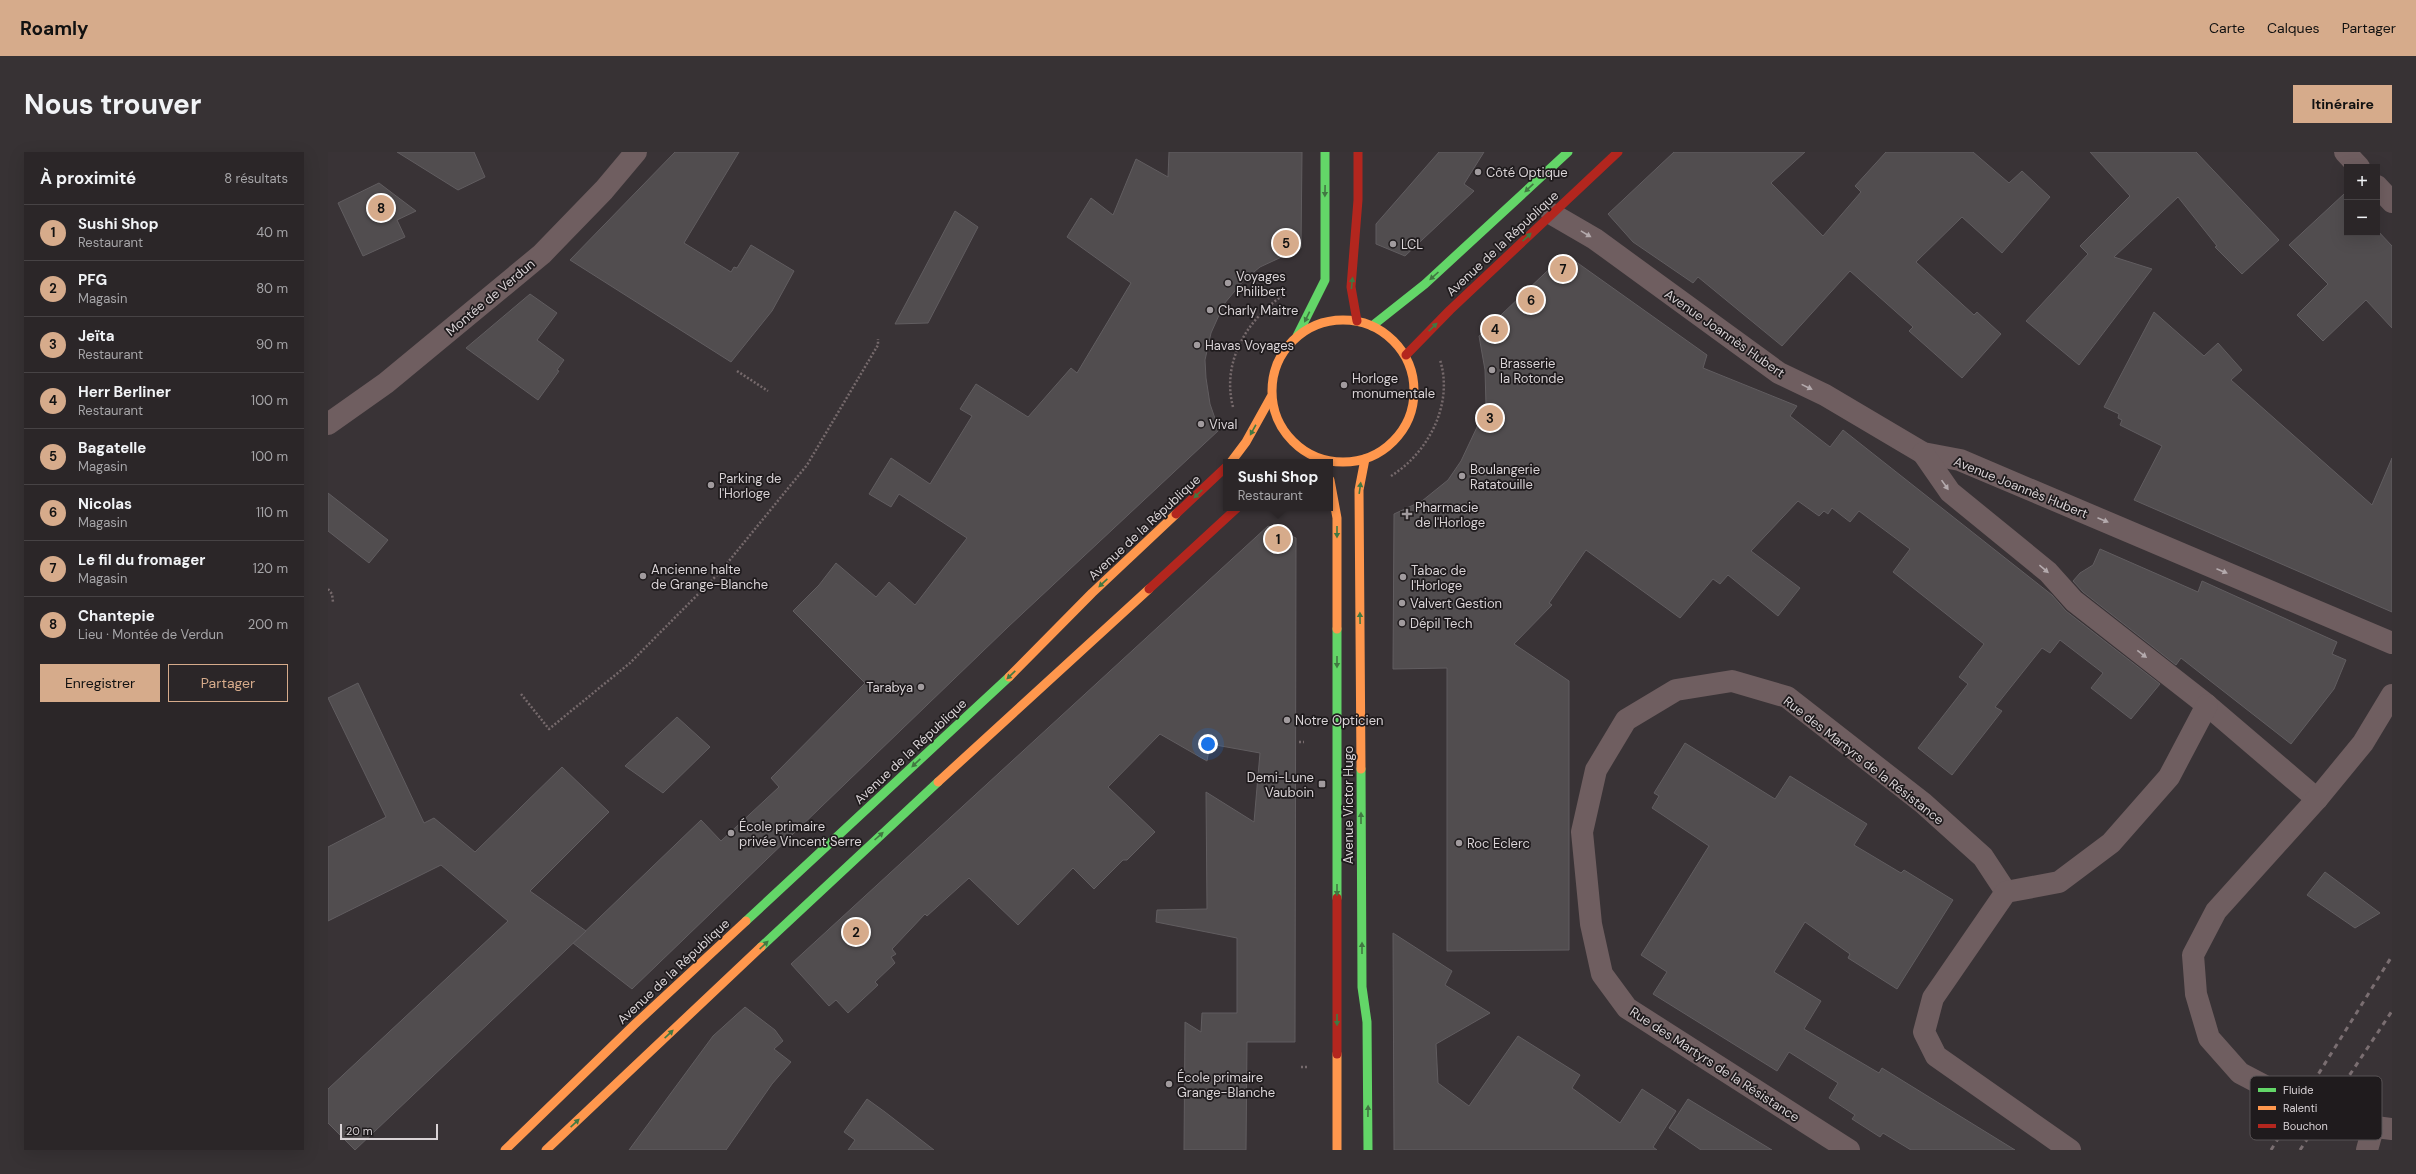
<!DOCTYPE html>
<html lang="fr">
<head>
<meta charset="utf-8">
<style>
	:root { --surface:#2b2628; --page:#373234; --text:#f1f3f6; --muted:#a6a5a8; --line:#474345; --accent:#d6ab8b }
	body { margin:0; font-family:"DM Sans",sans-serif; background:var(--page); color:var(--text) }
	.controls { position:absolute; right:12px; top:12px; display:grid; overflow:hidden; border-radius:0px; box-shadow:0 4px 16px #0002 }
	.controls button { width:36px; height:36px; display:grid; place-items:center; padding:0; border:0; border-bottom:1px solid var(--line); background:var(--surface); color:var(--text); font:20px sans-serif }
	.scale { position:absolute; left:12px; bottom:10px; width:98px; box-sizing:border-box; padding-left:4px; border:2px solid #d9d3d6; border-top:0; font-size:11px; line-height:14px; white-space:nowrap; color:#d9d3d6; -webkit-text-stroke:3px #1f1b1d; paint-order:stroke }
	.you { position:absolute; left:880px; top:592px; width:14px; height:14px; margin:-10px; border:3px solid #fff; border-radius:50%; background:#1a73e8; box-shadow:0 0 0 6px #1a73e833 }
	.badge { display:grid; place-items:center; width:26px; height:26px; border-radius:50%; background:var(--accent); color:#111; font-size:13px; font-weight:700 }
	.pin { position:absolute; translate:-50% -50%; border:2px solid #fff; box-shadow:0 1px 4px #0006 }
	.popup { position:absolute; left:895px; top:307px; width:110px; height:52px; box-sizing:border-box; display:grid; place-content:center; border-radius:0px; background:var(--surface); filter:drop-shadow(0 1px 3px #0005); font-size:13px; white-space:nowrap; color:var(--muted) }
	.popup b { font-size:15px; color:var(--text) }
	.popup::after { content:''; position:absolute; left:50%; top:100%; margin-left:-8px; border:8px solid transparent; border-top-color:var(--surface) }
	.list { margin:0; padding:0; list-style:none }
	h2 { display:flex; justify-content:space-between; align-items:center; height:52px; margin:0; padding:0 16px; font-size:17px }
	h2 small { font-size:13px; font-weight:400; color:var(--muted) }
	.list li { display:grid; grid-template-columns:26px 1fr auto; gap:12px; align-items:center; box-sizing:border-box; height:56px; padding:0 16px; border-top:1px solid var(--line) }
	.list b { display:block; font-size:15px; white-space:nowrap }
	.list p { margin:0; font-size:13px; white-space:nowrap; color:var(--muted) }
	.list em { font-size:13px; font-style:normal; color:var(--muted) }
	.actions { display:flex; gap:8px; padding:12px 16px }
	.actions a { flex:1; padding:9px 0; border:1px solid var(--accent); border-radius:0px; text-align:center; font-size:14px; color:var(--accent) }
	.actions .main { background:var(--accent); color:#111 }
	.map { position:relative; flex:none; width:2064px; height:998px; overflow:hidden; border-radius:0px }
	header { display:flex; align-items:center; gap:24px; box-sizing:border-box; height:56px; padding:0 20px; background:var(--accent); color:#111 }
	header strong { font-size:19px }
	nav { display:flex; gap:22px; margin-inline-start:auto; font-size:14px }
	.intro { display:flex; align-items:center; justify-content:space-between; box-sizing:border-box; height:96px; padding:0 24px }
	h1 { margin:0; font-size:28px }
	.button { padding:10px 18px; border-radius:0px; background:var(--accent); color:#111; font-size:14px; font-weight:700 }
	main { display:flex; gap:24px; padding:0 24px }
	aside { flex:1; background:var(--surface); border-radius:0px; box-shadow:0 4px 16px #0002 }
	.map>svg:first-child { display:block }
	.building { fill:#514d4f; stroke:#615d60 }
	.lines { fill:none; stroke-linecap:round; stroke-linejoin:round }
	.path { stroke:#766a6c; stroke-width:2.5; stroke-dasharray:2 2; stroke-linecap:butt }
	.street { stroke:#6f5e60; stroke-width:22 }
	.fast { stroke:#63d668; stroke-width:9 }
	.slow { stroke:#ff974d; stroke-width:9 }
	.jam { stroke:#b3261e; stroke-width:9 }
	.rail { stroke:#7a6e71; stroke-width:3; stroke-dasharray:5 5; stroke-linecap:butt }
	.oneway { fill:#417842 }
	.oneway2 { fill:#b4aaad }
	.poi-dot { fill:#a19b9e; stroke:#1f1b1d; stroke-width:1.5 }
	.labels { text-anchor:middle; stroke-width:3.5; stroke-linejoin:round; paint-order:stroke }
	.poi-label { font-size:13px; fill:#d9d3d6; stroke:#1f1b1d; text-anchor:start }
	.street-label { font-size:13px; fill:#d9d3d6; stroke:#1f1b1d }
	.key { fill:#1f1b1d; stroke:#575254; stroke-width:1 }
	.key-label { font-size:11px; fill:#d9d3d6 }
</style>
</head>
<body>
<header>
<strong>Roamly</strong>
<nav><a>Carte</a><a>Calques</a><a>Partager</a></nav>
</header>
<div class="intro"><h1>Nous trouver</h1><a class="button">Itinéraire</a></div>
<main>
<aside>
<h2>À proximité<small>8 résultats</small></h2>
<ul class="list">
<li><span class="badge">1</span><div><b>Sushi Shop</b><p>Restaurant</p></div><em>40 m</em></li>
<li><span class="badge">2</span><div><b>PFG</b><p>Magasin</p></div><em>80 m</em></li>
<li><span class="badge">3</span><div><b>Jeïta</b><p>Restaurant</p></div><em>90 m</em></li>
<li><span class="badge">4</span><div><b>Herr Berliner</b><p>Restaurant</p></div><em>100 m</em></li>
<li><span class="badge">5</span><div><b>Bagatelle</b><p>Magasin</p></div><em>100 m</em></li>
<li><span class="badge">6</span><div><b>Nicolas</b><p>Magasin</p></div><em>110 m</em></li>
<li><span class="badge">7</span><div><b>Le fil du fromager</b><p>Magasin</p></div><em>120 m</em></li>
<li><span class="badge">8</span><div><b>Chantepie</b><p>Lieu · Montée de Verdun</p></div><em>200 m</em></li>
</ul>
<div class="actions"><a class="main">Enregistrer</a><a>Partager</a></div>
</aside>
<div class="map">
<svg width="2064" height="998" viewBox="0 0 2064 998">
	<rect width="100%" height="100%" fill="#393336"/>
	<!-- building -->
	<g class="building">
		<polygon points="69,0 146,0 157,25 130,38"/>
		<polygon points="347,0 411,0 356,91 403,120 406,115 409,116 423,93 466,119 444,159 403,210 242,108"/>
		<polygon points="841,0 974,0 973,96 932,115 916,128 896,152 883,181 877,208 878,226 882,252 891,278 680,475 304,837 245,791 373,668 393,689 451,635 443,626 537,531 465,459 491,433 508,411 548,445 561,430 587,453 639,386 571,342 563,355 541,342 563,306 602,332 644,264 632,257 648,232 700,265 743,216 749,221 803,131 739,85 763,46 785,63 808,7 840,25"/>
		<polygon points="1111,0 1156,0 1136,32 1146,39 1077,104 1048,92 1048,72"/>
		<polygon points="1346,0 1477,0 1443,31 1495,84 1533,40 1527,34 1558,0 1645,0 1681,31 1694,19 1722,45 1674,101 1634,65 1588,110 1646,163 1649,160 1673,182 1634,226 1581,179 1585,175 1522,119 1454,194 1370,125 1365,131 1305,90 1280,62"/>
		<polygon points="1762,0 1868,0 1951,88 1914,122 1887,95 1889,94 1850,45 1786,105 1824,117 1751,213 1698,169 1760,102 1752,94 1802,44"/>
		<polygon points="51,31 88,59 69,68 77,85 35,104 10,51"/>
		<polygon points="2016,42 2019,45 2019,81 2049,81 2049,78 2064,94 2064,176 2038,148 1995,189 1969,163 2000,132 1961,93"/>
		<polygon points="627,59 650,75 600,171 567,172"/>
		<polygon points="1237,102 1379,203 1375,216 1469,254 1462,264 1502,295 1515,278 1724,443 1738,459 1832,532 1803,567 1763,536 1775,521 1732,488 1722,501 1714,496 1667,555 1674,559 1624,623 1590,596 1640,532 1631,525 1656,492 1565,420 1582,397 1531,359 1522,370 1504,356 1500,362 1496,359 1491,364 1470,349 1423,399 1472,436 1450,464 1400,423 1392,432 1385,427 1352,466 1258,398 1221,451 1224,453 1186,492 1241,529 1241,798 1119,799 1119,516 1065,517 1066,362 1094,349 1120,328 1133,309 1150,273 1158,253 1157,218 1151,184"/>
		<polygon points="202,142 229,161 209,188 236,208 229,218 231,219 210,248 138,196"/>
		<polygon points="1826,160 1876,204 1890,191 1914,218 1903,228 2044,353 2064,306 2064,460 1806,348 1834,294 1792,273 1794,268 1790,266 1791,262 1776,255"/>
		<polygon points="0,341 60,388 41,411 0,379"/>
		<polygon points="940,374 968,386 967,890 919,890 918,998 856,998 857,870 873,880 874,861 909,861 909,786 828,770 829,758 879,757 878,640 926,670 932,601 882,592 879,609 832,582 780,635 827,680 799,708 795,708 766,737 745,716 690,773 641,726 599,764 597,762 564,797 568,802 563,805 567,811 547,830 550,833 520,861 508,848 501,854 463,812"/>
		<polygon points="1772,397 1870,440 1874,429 2009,490 2004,502 2018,508 2006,537 1963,592 1853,506 1848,513 1755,440 1745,429 1752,421 1765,413"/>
		<polygon points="30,531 96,671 106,666 147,700 234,615 281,660 202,739 258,779 27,998 0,971 0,937 180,769 113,713 0,769 0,695 58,665 0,546"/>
		<polygon points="349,565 382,595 335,641 297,614"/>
		<polygon points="1357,591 1447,647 1462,624 1539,672 1526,693 1573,721 1576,718 1625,748 1569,837 1520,806 1522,802 1477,770 1446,820 1493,849 1476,877 1551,921 1554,916 1687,998 1583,998 1555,981 1552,985 1524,967 1527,963 1501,946 1510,931 1461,900 1449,919 1325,842 1339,820 1313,803 1381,694 1324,656 1331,644 1326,641"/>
		<polygon points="1997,720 2052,761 2027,776 1979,743"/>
		<polygon points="1065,781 1124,819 1117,833 1162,861 1108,892 1110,931 1141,954 1190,884 1252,923 1244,936 1292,971 1314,937 1348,959 1325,995 1329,998 1066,998"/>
		<polygon points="417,855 447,878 455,889 446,897 463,910 444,932 398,998 301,998 385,884"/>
		<polygon points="539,947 557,960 606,998 520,998 527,988 516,980"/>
		<polygon points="1360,947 1444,998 1373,998 1341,976"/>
	</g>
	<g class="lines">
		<!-- path -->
		<g class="path">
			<polyline points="409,219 440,239"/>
			<path d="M 905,255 C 893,209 920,166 957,142"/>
			<path d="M 1063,324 C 1100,301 1126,252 1112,208"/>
			<polyline points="0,437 4,442 5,450"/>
			<polyline points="193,542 221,577 302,511 392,420 479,313 550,193 550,187"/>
			<polyline points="971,590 976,590"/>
			<polyline points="973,915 980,915"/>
		</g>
		<!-- street -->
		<g class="street">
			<polyline points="2017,0 2031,15"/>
			<polyline points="2049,34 2064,50"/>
			<polyline points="1224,62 1267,87 1451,221 1497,243 1595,301 1632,308 2064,491"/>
			<polyline points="0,272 58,231 214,102 276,38 308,0"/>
			<polyline points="1595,301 1622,340 1720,420 1746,449 1879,553 1989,647"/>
			<polyline points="2064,543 2035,591 1989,647 1888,759 1865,803 1868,842 1881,886 1912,921 1956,944 2025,972 2064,977"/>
			<polyline points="1521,998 1299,856 1274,822 1263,772 1254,680 1268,618 1298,568 1348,538 1404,529 1459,545 1595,651 1655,705 1678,740"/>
			<polyline points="1742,998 1608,904 1596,880 1605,846 1678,740 1731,730 1783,691 1841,625 1879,553"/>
			<polyline points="2039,998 2045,976"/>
		</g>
		<!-- fast -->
		<g class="fast">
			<polyline points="1044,174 1097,132 1240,0"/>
			<polyline points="969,184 997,128 997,0"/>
			<polyline points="1009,477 1009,746"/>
			<polyline points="1033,617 1034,835 1039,870 1040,998"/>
			<polyline points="418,769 681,525"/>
			<polyline points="433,795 610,630"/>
		</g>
		<!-- slow -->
		<g class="slow">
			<circle cx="1015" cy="239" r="71"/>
			<polyline points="903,310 918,290 943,245"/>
			<polyline points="1002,328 1009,366 1009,477"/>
			<polyline points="681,525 764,441 848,362"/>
			<polyline points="1033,617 1031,338 1037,307"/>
			<polyline points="610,630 821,437"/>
			<polyline points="1009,902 1009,998"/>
			<polyline points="177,998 307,872 418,769"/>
			<polyline points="218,998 433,795"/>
		</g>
		<!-- jam -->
		<g class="jam">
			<polyline points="1029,169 1023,135 1030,48 1030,0"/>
			<polyline points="1078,203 1122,158 1290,0"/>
			<polyline points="848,362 898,315"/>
			<polyline points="821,437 909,356"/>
			<polyline points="1009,746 1009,902"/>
		</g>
		<!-- rail -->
		<g class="rail">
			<polyline points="1943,998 2064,804"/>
			<polyline points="1972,998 2064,859"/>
		</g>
	</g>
	<!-- one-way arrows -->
	<defs><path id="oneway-solid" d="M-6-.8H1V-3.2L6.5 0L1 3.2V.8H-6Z"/></defs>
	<g class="oneway">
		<use href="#oneway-solid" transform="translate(1201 36) rotate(137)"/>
		<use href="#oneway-solid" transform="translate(997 39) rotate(91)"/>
		<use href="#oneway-solid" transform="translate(1199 85) rotate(-43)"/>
		<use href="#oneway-solid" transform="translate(1106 124) rotate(138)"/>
		<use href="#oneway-solid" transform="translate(1024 131) rotate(-84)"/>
		<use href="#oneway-solid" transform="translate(979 165) rotate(116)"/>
		<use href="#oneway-solid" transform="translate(1105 175) rotate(-44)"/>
		<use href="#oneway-solid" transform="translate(925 278) rotate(119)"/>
		<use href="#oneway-solid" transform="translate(1032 336) rotate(-82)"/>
		<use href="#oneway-solid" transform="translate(870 342) rotate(136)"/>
		<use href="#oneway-solid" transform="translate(1009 380) rotate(90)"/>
		<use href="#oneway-solid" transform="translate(775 431) rotate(137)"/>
		<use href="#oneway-solid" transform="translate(1032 466) rotate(-91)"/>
		<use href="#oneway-solid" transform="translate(1009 510) rotate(90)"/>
		<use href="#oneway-solid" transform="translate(683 523) rotate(136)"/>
		<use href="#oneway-solid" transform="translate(588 611) rotate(137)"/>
		<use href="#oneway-solid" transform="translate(1033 666) rotate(-90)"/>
		<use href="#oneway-solid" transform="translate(551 684) rotate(-42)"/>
		<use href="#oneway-solid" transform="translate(1009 738) rotate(90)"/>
		<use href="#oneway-solid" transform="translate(436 793) rotate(-43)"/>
		<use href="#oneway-solid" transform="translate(1034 796) rotate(-90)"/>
		<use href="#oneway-solid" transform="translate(1009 868) rotate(90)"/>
		<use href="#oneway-solid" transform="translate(341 882) rotate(-43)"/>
		<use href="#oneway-solid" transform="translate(1040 959) rotate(-89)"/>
		<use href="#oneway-solid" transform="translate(247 971) rotate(-43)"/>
	</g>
	<g class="oneway2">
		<use href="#oneway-solid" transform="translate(1258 82) rotate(31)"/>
		<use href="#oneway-solid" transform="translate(1479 235) rotate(26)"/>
		<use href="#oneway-solid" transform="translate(1617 333) rotate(55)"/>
		<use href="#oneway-solid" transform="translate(1775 368) rotate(23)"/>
		<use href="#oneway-solid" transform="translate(1716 417) rotate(40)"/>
		<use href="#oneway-solid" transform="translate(1894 419) rotate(23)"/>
		<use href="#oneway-solid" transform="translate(1814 502) rotate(38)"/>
	</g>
	<!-- markers -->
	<g class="poi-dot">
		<circle cx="1150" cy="20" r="4"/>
		<circle cx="1065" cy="92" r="4"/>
		<circle cx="900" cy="131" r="4"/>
		<circle cx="882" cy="158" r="4"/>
		<circle cx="869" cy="193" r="4"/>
		<circle cx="1164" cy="218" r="4"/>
		<circle cx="1016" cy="233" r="4"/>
		<circle cx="873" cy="272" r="4"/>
		<circle cx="1134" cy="324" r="4"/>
		<circle cx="383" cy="333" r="4"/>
		<path d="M1077 356h4v4h4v4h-4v4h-4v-4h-4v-4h4z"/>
		<circle cx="315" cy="424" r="4"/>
		<circle cx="1075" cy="425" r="4"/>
		<circle cx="1074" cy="451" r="4"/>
		<circle cx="1074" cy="471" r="4"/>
		<circle cx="593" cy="535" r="4"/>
		<circle cx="959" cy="568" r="4"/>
		<rect x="990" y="628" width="8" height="8" rx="2"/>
		<circle cx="403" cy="681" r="4"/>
		<circle cx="1131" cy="691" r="4"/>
		<circle cx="841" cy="932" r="4"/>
	</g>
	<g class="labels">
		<!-- poi labels -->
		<g class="poi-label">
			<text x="1158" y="25">Côté Optique</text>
			<text x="1073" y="97">LCL</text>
			<text x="908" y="129">Voyages<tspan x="908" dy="15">Philibert</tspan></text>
			<text x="890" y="163">Charly Maitre</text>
			<text x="877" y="198">Havas Voyages</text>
			<text x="1172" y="216">Brasserie<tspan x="1172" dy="15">la Rotonde</tspan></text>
			<text x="1024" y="231">Horloge<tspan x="1024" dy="15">monumentale</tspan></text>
			<text x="881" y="277">Vival</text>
			<text x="1142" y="322">Boulangerie<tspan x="1142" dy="15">Ratatouille</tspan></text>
			<text x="391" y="331">Parking de<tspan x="391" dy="15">l'Horloge</tspan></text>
			<text x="1087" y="360">Pharmacie<tspan x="1087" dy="15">de l'Horloge</tspan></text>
			<text x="323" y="422">Ancienne halte<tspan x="323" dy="15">de Grange-Blanche</tspan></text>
			<text x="1083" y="423">Tabac de<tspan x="1083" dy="15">l'Horloge</tspan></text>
			<text x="1082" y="456">Valvert Gestion</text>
			<text x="1082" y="476">Dépil Tech</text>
			<text x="585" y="540" text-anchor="end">Tarabya</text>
			<text x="967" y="573">Notre Opticien</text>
			<text x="986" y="630" text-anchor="end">Demi-Lune<tspan x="986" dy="15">Vauboin</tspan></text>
			<text x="411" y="679">École primaire<tspan x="411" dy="15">privée Vincent Serre</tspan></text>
			<text x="1139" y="696">Roc Eclerc</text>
			<text x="849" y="930">École primaire<tspan x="849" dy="15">Grange-Blanche</tspan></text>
		</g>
		<!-- street labels -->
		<g class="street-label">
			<text transform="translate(1174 91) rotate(-43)" y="5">Avenue de la République</text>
			<text transform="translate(162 145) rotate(-40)" y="5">Montée de Verdun</text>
			<text transform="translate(1397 181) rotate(35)" y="5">Avenue Joannès Hubert</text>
			<text transform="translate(1693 335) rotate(22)" y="5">Avenue Joannès Hubert</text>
			<text transform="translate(816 375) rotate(-43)" y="5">Avenue de la République</text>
			<text transform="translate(582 599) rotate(-43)" y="5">Avenue de la République</text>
			<text transform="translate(1536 608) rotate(38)" y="5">Rue des Martyrs de la Résistance</text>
			<text transform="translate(1020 653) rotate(-90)" y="5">Avenue Victor Hugo</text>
			<text transform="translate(345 819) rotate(-43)" y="5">Avenue de la République</text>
			<text transform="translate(1387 912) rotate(33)" y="5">Rue des Martyrs de la Résistance</text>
		</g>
	</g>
	<!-- legend -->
	<rect x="1922" y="924" width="132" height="64" rx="6" class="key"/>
	<rect x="1930" y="936" width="18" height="4" fill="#63d668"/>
	<rect x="1930" y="954" width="18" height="4" fill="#ff974d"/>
	<rect x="1930" y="972" width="18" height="4" fill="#b3261e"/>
	<g class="key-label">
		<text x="1955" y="942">Fluide</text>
		<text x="1955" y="960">Ralenti</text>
		<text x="1955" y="978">Bouchon</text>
	</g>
</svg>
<div class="controls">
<button>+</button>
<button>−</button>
</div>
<div class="scale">20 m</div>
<div class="you"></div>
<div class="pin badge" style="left:950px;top:387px">1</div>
<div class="popup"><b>Sushi Shop</b>Restaurant</div>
<div class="pin badge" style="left:528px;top:780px">2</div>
<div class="pin badge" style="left:1162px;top:266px">3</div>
<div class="pin badge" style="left:1167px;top:177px">4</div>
<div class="pin badge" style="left:958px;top:91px">5</div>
<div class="pin badge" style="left:1203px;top:148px">6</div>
<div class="pin badge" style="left:1235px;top:117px">7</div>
<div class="pin badge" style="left:53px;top:56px">8</div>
</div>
</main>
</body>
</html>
